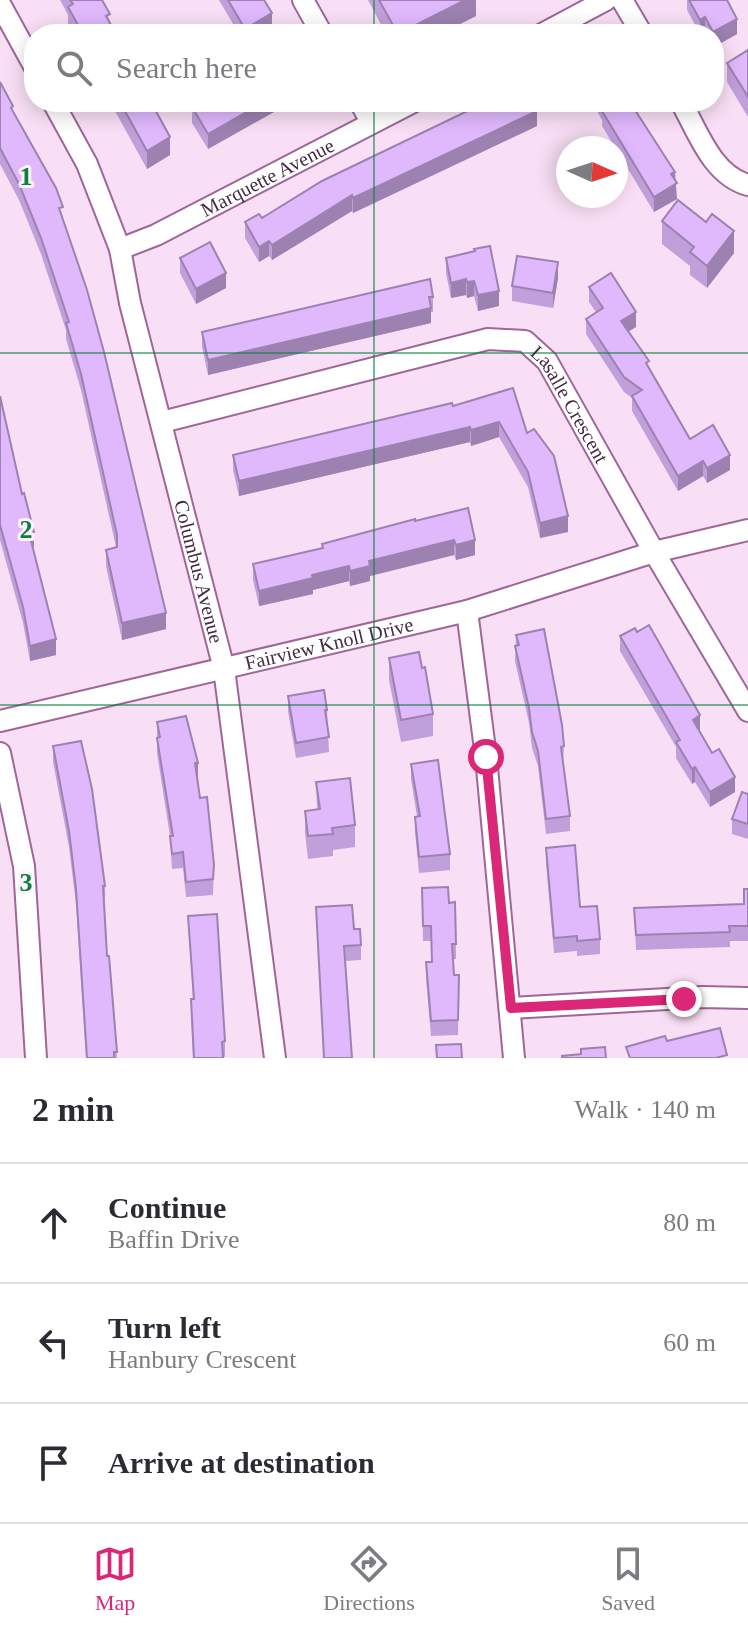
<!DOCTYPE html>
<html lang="en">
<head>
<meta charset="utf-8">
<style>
	:root { --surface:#fff; --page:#f2f2f3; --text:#2b2b33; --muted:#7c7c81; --line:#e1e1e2; --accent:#db2777 }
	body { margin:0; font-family:"Times New Roman",serif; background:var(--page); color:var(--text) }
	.compass { position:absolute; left:556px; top:136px; width:72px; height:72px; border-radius:50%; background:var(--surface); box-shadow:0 4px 20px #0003; rotate:93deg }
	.stop { position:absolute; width:24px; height:24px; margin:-18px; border:6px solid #db2777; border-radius:50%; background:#fff }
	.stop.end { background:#db2777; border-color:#fff; box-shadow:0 2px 8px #0008 }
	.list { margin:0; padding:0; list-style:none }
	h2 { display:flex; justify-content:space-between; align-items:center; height:104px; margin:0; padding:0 32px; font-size:34px }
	h2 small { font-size:26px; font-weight:400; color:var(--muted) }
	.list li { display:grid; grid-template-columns:52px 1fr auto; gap:24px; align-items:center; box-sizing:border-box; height:120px; padding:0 32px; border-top:2px solid var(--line) }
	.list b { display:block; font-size:30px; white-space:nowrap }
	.list p { margin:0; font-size:26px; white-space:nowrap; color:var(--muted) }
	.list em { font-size:26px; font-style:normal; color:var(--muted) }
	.icon { flex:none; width:44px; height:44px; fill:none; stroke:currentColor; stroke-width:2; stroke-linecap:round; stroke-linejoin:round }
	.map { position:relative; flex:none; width:748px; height:1058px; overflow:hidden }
	.search { position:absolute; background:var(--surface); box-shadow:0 4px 20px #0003; left:24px; right:24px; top:24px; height:88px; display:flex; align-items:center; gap:20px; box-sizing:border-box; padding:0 28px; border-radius:32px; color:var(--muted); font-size:30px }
	.sheet { height:464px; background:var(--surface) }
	nav { display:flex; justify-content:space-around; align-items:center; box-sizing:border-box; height:112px; border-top:2px solid var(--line); background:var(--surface); font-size:22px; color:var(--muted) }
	nav a { display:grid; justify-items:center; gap:4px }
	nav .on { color:var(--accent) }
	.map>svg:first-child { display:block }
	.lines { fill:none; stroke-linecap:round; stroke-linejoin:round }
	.minor-casing { stroke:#9f6699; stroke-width:24 }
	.minor { stroke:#fff; stroke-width:20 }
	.wall { fill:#c19fda }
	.shaded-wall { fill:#9d82b1 }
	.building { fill:#e0b9fd; stroke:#9d82b1; stroke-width:2 }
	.route { stroke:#db2777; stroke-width:10 }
	.grid { fill:none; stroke:#06823c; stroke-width:2; stroke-opacity:0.55 }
	.labels { text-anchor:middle; stroke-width:6; stroke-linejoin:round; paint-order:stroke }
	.street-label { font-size:20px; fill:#442c42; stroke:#fef1fc }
	.grid-label { font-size:26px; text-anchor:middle; font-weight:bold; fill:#06823c; stroke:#fef1fc; stroke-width:6; stroke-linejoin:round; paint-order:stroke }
</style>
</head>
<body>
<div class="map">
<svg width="748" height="1058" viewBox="0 0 748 1058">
	<rect width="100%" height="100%" fill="#f9dff5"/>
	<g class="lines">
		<!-- minor casing -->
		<g class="minor-casing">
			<g id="minor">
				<polyline points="303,0 322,34"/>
				<polyline points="622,0 642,34"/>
				<polyline points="0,4 34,66"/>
				<polyline points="542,34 606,0"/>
				<path id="s1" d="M 53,102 L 87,164 L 120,249 L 130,303 L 224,669 L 275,1058"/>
				<polyline points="360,102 371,122"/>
				<path d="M 681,102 C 698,132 712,175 748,185"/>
				<path id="s2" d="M 120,249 L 156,235 L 413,102"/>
				<path id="s3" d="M 162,422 L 488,339 L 525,341 L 547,361 L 654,552 L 748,711"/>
				<polyline points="467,611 486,757 514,1058"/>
				<path id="s4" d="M 0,721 L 467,611 L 654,552 L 748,530"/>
				<polyline points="0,753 24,866 36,1058"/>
				<polyline points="511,1008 702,997 748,998"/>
			</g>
		</g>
		<!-- minor -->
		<use href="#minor" class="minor"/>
	</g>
	<!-- wall -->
	<g class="wall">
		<polygon points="60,0 102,0 110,22 116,34 73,34 68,25 68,15"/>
		<polygon points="219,0 264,0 272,29 263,34 239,34"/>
		<polygon points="368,0 476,0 476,16 440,34 386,34"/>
		<polygon points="687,0 727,0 737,34 714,47 714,34 706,34 705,32 700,34 687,10"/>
		<polygon points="748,50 748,117 727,82 727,63"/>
		<polygon points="0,82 63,220 166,629 122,640 106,566 106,550 116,547 81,390 66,339 66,330 41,254 19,200 0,164"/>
		<polygon points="110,102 151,102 170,155 147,169"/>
		<polygon points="202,102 297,102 283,110 281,108 208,149 192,123 192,107"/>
		<polygon points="592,102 636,102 639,116 677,199 654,212 602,126 602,120"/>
		<polygon points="537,126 353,213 352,211 272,260 269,256 259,262 245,238 245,222"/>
		<polygon points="662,221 734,253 707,288 690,275 690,266 662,244"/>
		<polygon points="180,258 226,288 196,304 180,273"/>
		<polygon points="446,258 499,306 478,311 474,296 467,298 466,295 451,298 446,273"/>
		<polygon points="558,278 553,308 512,301 512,286"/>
		<polygon points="589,287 636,327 629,331 690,439 730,470 707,483 703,476 678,491 632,411 632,398 624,392 586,334 586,319 596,312 589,302"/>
		<polygon points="433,297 433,312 431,312 431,323 208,375 202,347 202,332"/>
		<polygon points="0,396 56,655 30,661 23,623 0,540"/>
		<polygon points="453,406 527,433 568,532 540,538 528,487 499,437 471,446 470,442 239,496 233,470 233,455"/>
		<polygon points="468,508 475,555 456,560 454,555 370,576 370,581 350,586 349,581 313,590 313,594 259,606 253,580 253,564 322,548 322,544"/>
		<polygon points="516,635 564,746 563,762 570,816 570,831 546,834 538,766 532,748 529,723 515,661"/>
		<polygon points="620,636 700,731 735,792 710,807 695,782 692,784 676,758 676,747 620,651"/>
		<polygon points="389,658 433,714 433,736 401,742 389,680"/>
		<polygon points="288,696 327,710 329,752 296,758 288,711"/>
		<polygon points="157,722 198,778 197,778 200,798 214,865 213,895 186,897 183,868 172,869 170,836 157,753"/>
		<polygon points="53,746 105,886 105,901 104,901 107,956 114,1012 117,1058 86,1058 76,904 69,847 53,762"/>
		<polygon points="411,764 450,854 450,870 419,873 415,832 415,817 417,816 411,779"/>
		<polygon points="316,782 355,825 355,847 333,850 333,856 308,859 305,833 305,811 317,809"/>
		<polygon points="748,794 748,839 732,834 732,819"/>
		<polygon points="546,848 580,907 600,939 600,954 577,956 577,951 554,953 546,863"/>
		<polygon points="422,888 449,903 456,944 456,959 453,959 454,975 459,975 458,1035 431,1036 426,978 426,962 432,962 431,941 423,941"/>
		<polygon points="748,889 748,941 730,941 730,947 636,950 634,908 744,904"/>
		<polygon points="316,907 354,929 361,945 361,960 345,961 352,1058 324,1058"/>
		<polygon points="188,916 225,1041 225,1057 223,1057 223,1058 193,1058 191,1014 191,999 193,999"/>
	</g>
	<!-- shaded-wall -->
	<g class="shaded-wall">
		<polygon points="465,0 476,0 476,16 440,34 398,34"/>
		<polygon points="272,13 272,29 263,34 245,34 245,29"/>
		<polygon points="705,17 705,32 700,34 700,20"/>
		<polygon points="737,19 737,34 714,47 713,32"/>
		<polygon points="264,102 281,102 281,108 208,149 208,134"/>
		<polygon points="283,102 297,102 283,110"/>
		<polygon points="537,111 537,126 353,213 353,198"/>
		<polygon points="170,137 170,155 147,169 147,151"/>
		<polygon points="675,172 677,199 654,212 654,197 671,174"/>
		<polygon points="352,195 352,211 272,260 272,245"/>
		<polygon points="734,231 734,253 707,288 707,266"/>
		<polygon points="269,241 269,256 259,262 259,247"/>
		<polygon points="558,262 558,278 553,308 553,293"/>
		<polygon points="226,273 226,288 196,304 196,289"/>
		<polygon points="466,279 466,295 451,298 451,283"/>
		<polygon points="474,281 474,296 467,298 467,282"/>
		<polygon points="499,291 499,306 478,311 478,295"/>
		<polygon points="431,308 431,323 208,375 208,360"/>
		<polygon points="636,312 636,327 621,336 621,321"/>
		<polygon points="499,422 499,437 471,446 471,430"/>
		<polygon points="470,427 470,442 239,496 239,481"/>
		<polygon points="730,455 730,470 707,483 707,468"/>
		<polygon points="703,461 703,476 678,491 678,476"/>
		<polygon points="568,516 568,532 540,538 540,523"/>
		<polygon points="34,532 34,547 29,548 29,533"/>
		<polygon points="454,540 454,555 370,576 370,581 350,586 350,571 369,561"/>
		<polygon points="475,540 475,555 456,560 456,545"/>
		<polygon points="349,566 349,581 313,590 313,594 259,606 259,591 312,575"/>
		<polygon points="166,613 166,629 122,640 122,623"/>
		<polygon points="56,639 56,655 30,661 30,646"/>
		<polygon points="700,715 700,731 693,735 693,720"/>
		<polygon points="195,763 198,763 198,778 195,779"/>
		<polygon points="695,767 695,782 692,784 692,769"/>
		<polygon points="735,777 735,792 710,807 710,792"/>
	</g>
	<!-- building -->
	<g class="building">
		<polygon points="70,0 102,0 110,14 106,16 116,34 83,34 68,7 73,4"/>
		<polygon points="228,0 264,0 272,13 245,29"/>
		<polygon points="379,0 465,0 398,34"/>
		<polygon points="689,0 727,0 737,19 713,32 705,17 700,20"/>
		<polygon points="748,50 748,97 727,63"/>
		<polygon points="0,82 13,106 11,108 56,188 63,207 59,208 87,290 104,352 166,613 122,623 106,550 117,547 117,535 81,374 66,323 69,322 41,238 19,184 0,148"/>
		<polygon points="120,102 151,102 170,137 147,151"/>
		<polygon points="202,102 264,102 208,134 192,107"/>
		<polygon points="486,102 532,102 537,111 353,198 352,195 272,245 269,241 259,247 245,222 259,214 262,218 322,181"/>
		<polygon points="600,102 636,102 639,107 635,110 675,172 671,174 677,183 654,197 602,111 604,109"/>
		<polygon points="678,200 706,222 712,214 734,231 707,266 690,252 694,247 662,221"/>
		<polygon points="210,242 226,273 196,289 180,258"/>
		<polygon points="490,246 499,291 478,295 474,281 467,282 466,279 451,283 446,258 475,251 474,249"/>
		<polygon points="517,256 558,262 553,293 512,286"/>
		<polygon points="611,273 636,312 621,321 649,361 646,363 690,439 713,425 730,455 707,468 703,461 678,476 632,396 642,390 624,377 586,319 603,308 589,287"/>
		<polygon points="430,279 433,297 429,297 431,308 208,360 202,332"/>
		<polygon points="513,388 527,433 534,429 554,456 568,516 540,523 528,472 499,422 471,430 470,427 239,481 233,455 452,403 453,406"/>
		<polygon points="0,396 22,494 24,493 34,532 29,533 56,639 30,646 23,607 0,525"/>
		<polygon points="468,508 475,540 456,545 454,540 369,561 370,566 350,571 349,566 312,575 313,578 259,591 253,564 323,548 322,544 415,519 415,521"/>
		<polygon points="649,625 700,715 693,720 712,753 719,749 735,777 710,792 695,767 692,769 676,742 680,740 620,636 635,628 637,632"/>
		<polygon points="544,629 562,725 564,746 561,747 570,816 546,819 538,751 532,732 529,708 515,646 519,645 516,635"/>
		<polygon points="419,652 422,668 425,667 433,714 401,720 389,658"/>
		<polygon points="324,690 327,710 325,710 329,737 296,743 288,696"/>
		<polygon points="186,716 198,763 195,763 200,798 207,797 214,865 213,879 186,882 183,852 172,854 170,836 173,836 157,738 160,737 157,722"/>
		<polygon points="81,741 92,789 105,886 103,886 107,956 109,956 117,1052 114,1052 114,1058 87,1058 76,889 69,831 53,746"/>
		<polygon points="438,760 450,854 419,857 415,817 420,816 411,764"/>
		<polygon points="350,778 355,825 332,828 333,834 308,836 305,811 320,809 316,782"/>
		<polygon points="742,792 748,794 748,824 732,819"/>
		<polygon points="575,845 580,907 597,906 600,939 577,941 577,936 554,938 546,848"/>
		<polygon points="448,887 449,903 455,902 456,944 452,944 454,975 459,975 458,1020 431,1021 426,962 432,962 431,926 423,926 422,888"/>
		<polygon points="744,889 748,889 748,926 729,926 730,932 636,935 634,908 744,904"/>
		<polygon points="352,905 354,929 360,929 361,945 344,946 352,1058 324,1058 316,907"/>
		<polygon points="217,914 225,1041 222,1042 223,1058 194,1058 191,999 194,999 188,916"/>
		<polygon points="720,1028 727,1055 716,1058 630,1058 626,1047 665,1036 667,1041"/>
		<polygon points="461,1044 462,1058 437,1058 436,1045"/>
		<polygon points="605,1047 606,1058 562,1058 562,1056 581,1054 581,1049"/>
	</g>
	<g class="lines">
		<!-- route -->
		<polyline class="route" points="486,757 511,1008 684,999"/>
	</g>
	<!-- grid -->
	<path class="grid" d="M 374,0 L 374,34M 374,102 L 374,1058M 0,353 L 748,353M 0,705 L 748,705"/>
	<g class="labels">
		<!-- street labels -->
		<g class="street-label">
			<text dy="7" stroke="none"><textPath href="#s2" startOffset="164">Marquette Avenue</textPath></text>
			<text dy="7" stroke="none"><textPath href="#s3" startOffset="452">Lasalle Crescent</textPath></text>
			<text dy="7" stroke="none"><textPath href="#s1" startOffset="494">Columbus Avenue</textPath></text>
			<text dy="7" stroke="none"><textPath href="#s4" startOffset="338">Fairview Knoll Drive</textPath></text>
		</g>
	</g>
	<g class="grid-label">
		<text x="26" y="185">1</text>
		<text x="26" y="538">2</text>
		<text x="26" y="891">3</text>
	</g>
</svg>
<svg class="compass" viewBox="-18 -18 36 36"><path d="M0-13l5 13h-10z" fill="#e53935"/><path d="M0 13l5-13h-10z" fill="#7c7c81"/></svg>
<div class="stop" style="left:486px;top:757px"></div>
<div class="stop end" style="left:684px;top:999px"></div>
<div class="search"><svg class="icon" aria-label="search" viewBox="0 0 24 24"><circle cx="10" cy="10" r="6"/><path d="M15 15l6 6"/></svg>Search here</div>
</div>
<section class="sheet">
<h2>2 min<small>Walk · 140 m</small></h2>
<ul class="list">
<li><svg class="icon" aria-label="ahead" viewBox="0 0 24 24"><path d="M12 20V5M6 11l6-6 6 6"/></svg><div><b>Continue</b><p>Baffin Drive</p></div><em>80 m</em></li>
<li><svg class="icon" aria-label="left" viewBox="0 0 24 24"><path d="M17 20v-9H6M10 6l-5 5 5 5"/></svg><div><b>Turn left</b><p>Hanbury Crescent</p></div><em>60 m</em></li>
<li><svg class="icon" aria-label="arrive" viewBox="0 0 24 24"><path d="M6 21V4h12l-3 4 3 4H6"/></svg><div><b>Arrive at destination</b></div></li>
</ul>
</section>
<nav>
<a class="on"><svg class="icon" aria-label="map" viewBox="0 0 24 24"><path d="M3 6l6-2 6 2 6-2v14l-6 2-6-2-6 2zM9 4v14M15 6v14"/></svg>Map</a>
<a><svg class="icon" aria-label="directions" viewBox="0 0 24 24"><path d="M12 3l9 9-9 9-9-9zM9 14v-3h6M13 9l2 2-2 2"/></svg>Directions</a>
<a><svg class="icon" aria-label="saved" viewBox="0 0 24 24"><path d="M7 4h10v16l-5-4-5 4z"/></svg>Saved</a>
</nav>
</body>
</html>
